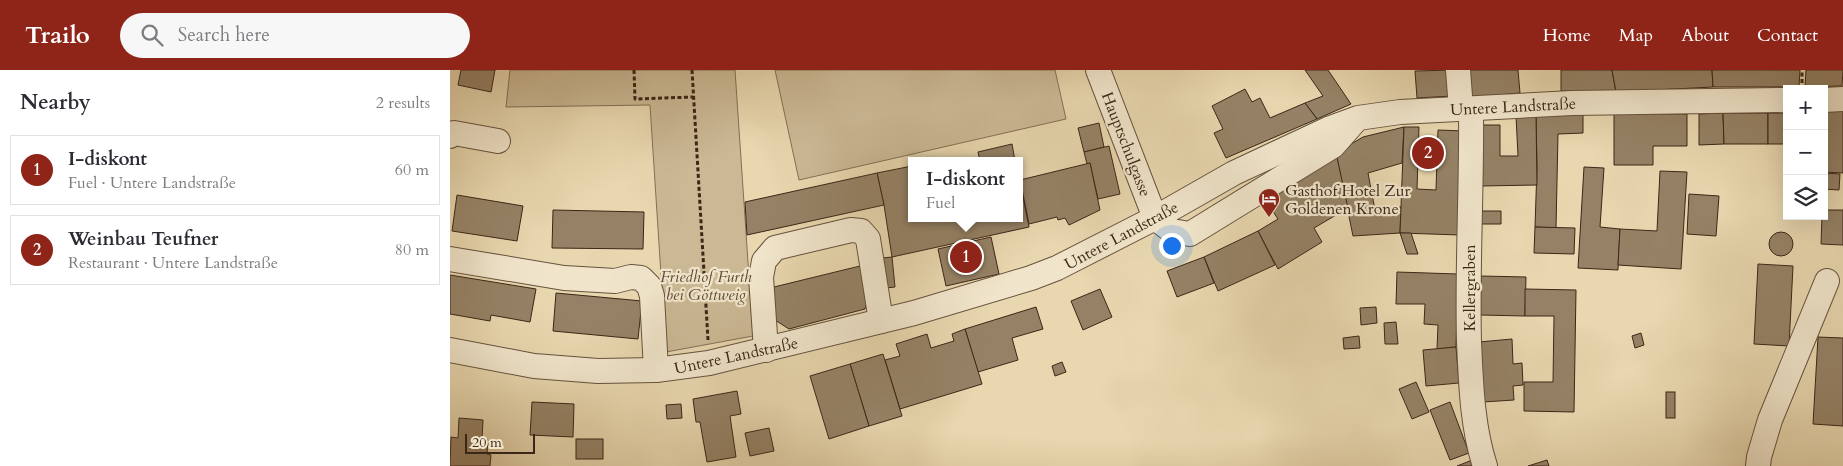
<!DOCTYPE html>
<html lang="en">
<head>
<meta charset="utf-8">
<style>
	:root { --surface:#fff; --page:#f7f7f7; --text:#2b2b33; --muted:#7c7c81; --line:#e1e1e2; --accent:#8f2418 }
	body { margin:0; font-family:Cardo,serif; background:var(--page); color:var(--text) }
	.controls { position:absolute; right:15px; top:15px; display:grid; overflow:hidden; border-radius:0px; box-shadow:0 5px 20px #0002 }
	.controls button { width:45px; height:45px; display:grid; place-items:center; padding:0; border:0; border-bottom:1px solid var(--line); background:var(--surface); color:var(--text); font:25px sans-serif }
	.scale { position:absolute; left:15px; bottom:12px; width:70px; box-sizing:border-box; padding-left:5px; border:2px solid #3c2617; border-top:0; font-size:14px; line-height:18px; white-space:nowrap; color:#3c2617; -webkit-text-stroke:4px #f0e5cb; paint-order:stroke }
	.you { position:absolute; left:721px; top:175px; width:18px; height:18px; margin:-12px; border:4px solid #fff; border-radius:50%; background:#1a73e8; box-shadow:0 0 0 8px #1a73e833 }
	.badge { display:grid; place-items:center; width:32px; height:32px; border-radius:50%; background:var(--accent); color:#fff; font-size:16px; font-weight:700 }
	.pin { position:absolute; translate:-50% -50%; border:2px solid #fff; box-shadow:0 1px 5px #0006 }
	.popup { position:absolute; left:458px; top:87px; width:115px; height:65px; box-sizing:border-box; display:grid; place-content:center; border-radius:0px; background:var(--surface); filter:drop-shadow(0 1px 4px #0005); font-size:16px; white-space:nowrap; color:var(--muted) }
	.popup b { font-size:19px; color:var(--text) }
	.popup::after { content:''; position:absolute; left:50%; top:100%; margin-left:-10px; border:10px solid transparent; border-top-color:var(--surface) }
	.list { margin:0; padding:0; list-style:none }
	h2 { display:flex; justify-content:space-between; align-items:center; height:65px; margin:0; padding:0 20px; font-size:21px }
	h2 small { font-size:16px; font-weight:400; color:var(--muted) }
	.list li { display:grid; grid-template-columns:32px 1fr auto; gap:15px; align-items:center; box-sizing:border-box; height:70px; margin:0 10px 10px; padding:0 10px; border:1px solid var(--line); border-radius:0px }
	.list b { display:block; font-size:19px; white-space:nowrap }
	.list p { margin:0; font-size:16px; white-space:nowrap; color:var(--muted) }
	.list em { font-size:16px; font-style:normal; color:var(--muted) }
	.icon { flex:none; width:28px; height:28px; fill:none; stroke:currentColor; stroke-width:2; stroke-linecap:round; stroke-linejoin:round }
	.map { position:relative; flex:none; width:1393px; height:396px; overflow:hidden }
	header { display:flex; align-items:center; gap:30px; box-sizing:border-box; height:70px; padding:0 25px; background:var(--accent); color:#fff }
	header strong { font-size:24px }
	nav { display:flex; gap:28px; margin-inline-start:auto; font-size:18px }
	.search { width:350px; height:45px; background:var(--page); display:flex; align-items:center; gap:12px; box-sizing:border-box; padding:0 18px; border-radius:28px; color:var(--muted); font-size:19px }
	main { display:flex }
	aside { flex:1; background:var(--surface) }
	.map>svg:first-child { display:block }
	.green { fill:#cbb995; stroke:#847056 }
	.building { fill:#958266; stroke:#3c2617 }
	.lines { fill:none; stroke-linecap:round; stroke-linejoin:round }
	.minor-casing { stroke:#67523d; stroke-width:26 }
	.path { stroke:#3c2617; stroke-width:3; stroke-dasharray:4 2.5; stroke-linecap:butt }
	.minor { stroke:#f0e5cb; stroke-width:24 }
	.labels { text-anchor:middle; stroke-width:4.5; stroke-linejoin:round; paint-order:stroke }
	.street-label { font-size:16px; fill:#3c2617; stroke:#f0e5cb }
	.poi-label { font-size:16px; fill:#3c2617; stroke:#f0e5cb; text-anchor:start }
	.park-label { font-size:16px; font-style:italic; fill:#604b36; stroke:#f0e5cb }
</style>
</head>
<body>
<header>
<strong>Trailo</strong>
<div class="search"><svg class="icon" aria-label="search" viewBox="0 0 24 24"><circle cx="10" cy="10" r="6"/><path d="M15 15l6 6"/></svg>Search here</div>
<nav><a>Home</a><a>Map</a><a>About</a><a>Contact</a></nav>
</header>
<main>
<aside>
<h2>Nearby<small>2 results</small></h2>
<ul class="list">
<li><span class="badge">1</span><div><b>I-diskont</b><p>Fuel · Untere Landstraße</p></div><em>60 m</em></li>
<li><span class="badge">2</span><div><b>Weinbau Teufner</b><p>Restaurant · Untere Landstraße</p></div><em>80 m</em></li>
</ul>
</aside>
<div class="map">
<svg width="1393" height="396" viewBox="0 0 1393 396">
	<rect width="100%" height="100%" fill="#e8d7af"/>
	<filter id="stains"><feTurbulence type="fractalNoise" baseFrequency=".004" numOctaves="4"/><feColorMatrix values="0 0 0 0 .2 0 0 0 0 .09 0 0 0 0 .02 0 0 0 .5 -.17"/></filter>
	<radialGradient id="worn" r=".72"><stop offset=".6" stop-color="#630" stop-opacity="0"/><stop offset="1" stop-color="#630" stop-opacity=".3"/></radialGradient>
	<!-- green -->
	<g class="green">
		<polygon points="60,0 285,0 303,266 216,282 200,35 56,37"/>
		<polygon points="325,0 605,0 616,49 349,110"/>
	</g>
	<!-- building -->
	<g class="building">
		<polygon points="11,0 45,0 41,22 8,15"/>
		<polygon points="855,0 878,0 901,34 867,49 855,33 873,26"/>
		<polygon points="1002,0 1003,26 967,28 965,1"/>
		<polygon points="1015,0 1068,0 1070,23 1017,28"/>
		<polygon points="1111,0 1162,0 1166,22 1111,21"/>
		<polygon points="1162,0 1262,0 1263,17 1166,22"/>
		<polygon points="1262,0 1350,0 1349,17 1263,17"/>
		<polygon points="1356,0 1393,0 1392,16 1355,17"/>
		<polygon points="795,19 802,32 810,28 820,48 855,33 867,49 776,88 764,63 773,59 762,36"/>
		<polygon points="1374,40 1393,41 1393,103 1374,102"/>
		<polygon points="1133,43 1133,63 1108,64 1106,158 1085,157 1087,97 1086,45"/>
		<polygon points="1164,43 1237,44 1237,76 1203,76 1203,95 1164,95"/>
		<polygon points="1273,43 1274,74 1249,75 1249,44"/>
		<polygon points="1273,43 1318,43 1318,74 1274,74"/>
		<rect x="1318" y="43" width="19" height="31"/>
		<polygon points="1086,45 1087,115 1031,116 1030,55 1050,55 1050,86 1068,86 1066,46"/>
		<polygon points="649,53 654,77 634,82 628,58"/>
		<polygon points="954,57 952,93 918,103 925,140 951,137 950,163 903,166 886,83 913,67"/>
		<polygon points="954,57 969,57 967,119 986,120 988,60 1014,61 1010,165 950,163"/>
		<polygon points="562,74 565,91 530,91 528,82"/>
		<polygon points="659,76 670,124 648,129 640,93 637,94 634,82"/>
		<polygon points="886,83 898,138 864,158 872,172 828,199 808,161 828,149 814,128"/>
		<polygon points="640,93 650,140 619,155 615,148 608,150 607,147 579,154 570,110"/>
		<polygon points="462,96 462,148 570,148 570,112 579,157 442,187 434,135 427,103"/>
		<polygon points="1134,97 1154,98 1150,157 1170,159 1168,200 1128,198"/>
		<polygon points="1210,101 1237,102 1231,199 1168,195 1170,159 1207,161"/>
		<polygon points="427,103 434,135 297,165 295,132"/>
		<polygon points="1374,103 1390,104 1389,120 1374,119"/>
		<polygon points="1239,124 1269,126 1266,166 1237,164"/>
		<polygon points="7,125 73,136 67,171 2,161"/>
		<polygon points="103,140 194,142 193,179 102,178"/>
		<polygon points="1374,140 1393,140 1393,175 1371,174 1372,146 1374,146"/>
		<polygon points="1032,141 1051,141 1051,154 1031,154"/>
		<polygon points="1085,157 1125,158 1124,184 1084,183"/>
		<polygon points="808,161 825,195 768,221 754,187"/>
		<circle cx="1331" cy="174" r="12"/>
		<polygon points="950,163 961,163 968,184 957,184"/>
		<polygon points="541,167 549,204 496,216 488,179"/>
		<polygon points="442,187 445,217 436,218 433,188"/>
		<polygon points="754,187 764,213 727,227 717,201"/>
		<polygon points="1308,194 1343,196 1339,276 1304,274"/>
		<polygon points="414,195 420,223 415,239 339,259 325,250 324,217"/>
		<polygon points="947,202 1008,204 1006,277 987,279 988,255 974,254 975,234 946,234"/>
		<polygon points="0,205 86,219 80,252 41,245 40,251 0,244"/>
		<polygon points="1031,206 1076,207 1075,246 1030,245"/>
		<polygon points="650,219 662,247 633,260 621,231"/>
		<polygon points="1075,219 1126,220 1124,342 1074,341 1074,312 1103,312 1104,246 1075,246"/>
		<polygon points="106,223 192,231 188,269 103,261"/>
		<polygon points="586,237 593,259 562,268 568,290 528,302 515,259"/>
		<polygon points="926,237 927,253 911,255 910,238"/>
		<polygon points="946,252 948,274 935,274 934,253"/>
		<polygon points="515,259 532,314 450,339 435,290 450,286 446,274 477,264 481,278 504,271 502,264"/>
		<polygon points="1191,263 1194,275 1185,278 1182,266"/>
		<polygon points="909,266 910,278 894,279 893,268"/>
		<polygon points="1368,267 1393,268 1393,356 1363,354"/>
		<polygon points="1062,269 1063,294 1072,293 1073,315 1063,316 1064,330 1033,332 1029,272"/>
		<polygon points="1006,277 1009,313 976,316 973,280"/>
		<polygon points="433,284 452,346 419,356 400,294"/>
		<polygon points="612,292 616,302 605,306 602,296"/>
		<polygon points="400,294 419,356 379,369 360,306"/>
		<polygon points="966,312 979,342 962,349 949,319"/>
		<polygon points="287,321 291,344 280,346 286,387 257,392 250,352 246,352 243,329"/>
		<rect x="1216" y="322" width="9" height="26"/>
		<polygon points="82,332 124,334 123,367 80,365"/>
		<polygon points="1000,332 1019,383 1000,390 980,340"/>
		<polygon points="231,334 232,348 217,349 216,335"/>
		<polygon points="9,348 33,350 32,369 38,370 37,384 41,385 40,396 0,396 1,367 8,368"/>
		<polygon points="319,358 324,381 300,386 295,363"/>
		<rect x="126" y="369" width="27" height="20"/>
		<polygon points="1025,389 1027,396 1007,396"/>
		<polygon points="1097,390 1099,396 1078,396"/>
	</g>
	<g class="lines">
		<!-- minor casing -->
		<g class="minor-casing">
			<g id="minor">
				<polyline points="648,0 705,148"/>
				<polyline points="1008,0 1011,39"/>
				<polyline points="1374,30 1393,29"/>
				<path d="M 1021,39 C 1022,117 1017,194 1019,272 C 1021,313 1022,356 1035,396"/>
				<polyline points="0,66 4,63 48,71"/>
				<polyline points="705,148 722,161 740,164 883,76 905,51"/>
				<polyline points="0,189 114,208 165,211 181,207 191,208 199,216 202,226 206,300"/>
				<polyline points="0,280 84,296 148,301 206,300 259,293 464,243 581,208 607,198 705,148 784,103 878,59 908,48 950,42 1122,33 1337,30"/>
				<polyline points="316,280 311,207 314,191 325,178 401,160 411,161 418,169 431,251"/>
				<polyline points="1308,396 1309,387 1320,350 1377,211"/>
			</g>
		</g>
		<!-- path -->
		<g class="path">
			<polyline points="184,0 185,29 243,27"/>
			<polyline points="242,0 258,270"/>
			<polyline points="1352,13 1352,0"/>
		</g>
		<!-- minor -->
		<use href="#minor" class="minor"/>
	</g>
	<!-- icons -->
	<defs>
		<g id="hotel-pin" transform="scale(1.125)"><path d="M0 17L-7.5 6A9.5 9.5 0 1 1 7.5 6Z" fill="#8f2418" stroke="#f0e5cb"/><path d="M-6-4.5h1.5V1H6V5H4.5V3h-9V5H-6ZM-4 0a1.8 1.8 0 1 1 3.6 0ZM.5 0V-2.5h3Q6-2.5 6 0Z" fill="#fff"/></g>
	</defs>
	<g fill-rule="evenodd">
		<use href="#hotel-pin" x="819" y="129"/>
	</g>
	<g class="labels">
		<!-- street labels -->
		<g class="street-label">
			<text transform="translate(1063 36) rotate(-3)" y="6">Untere Landstraße</text>
			<text transform="translate(677 74) rotate(69)" y="6">Hauptschulgasse</text>
			<text transform="translate(671 165) rotate(-28)" y="6">Untere Landstraße</text>
			<text transform="translate(1019 218) rotate(-90)" y="6">Kellergraben</text>
			<text transform="translate(286 285) rotate(-12)" y="6">Untere Landstraße</text>
		</g>
		<!-- poi labels -->
		<g class="poi-label">
			<text x="835" y="126">Gasthof Hotel Zur<tspan x="835" dy="18">Goldenen Krone</tspan></text>
		</g>
		<!-- park labels -->
		<g class="park-label">
			<text x="256" y="212">Friedhof Furth<tspan x="256" dy="18">bei Göttweig</tspan></text>
		</g>
	</g>
	<rect width="100%" height="100%" filter="url(#stains)"/>
	<rect width="100%" height="100%" fill="url(#worn)"/>
</svg>
<div class="controls">
<button>+</button>
<button>−</button>
<button><svg class="icon" aria-label="layers" viewBox="0 0 24 24"><path d="M12 4l9 5-9 5-9-5zM3 14l9 5 9-5"/></svg></button>
</div>
<div class="scale">20 m</div>
<div class="you"></div>
<div class="pin badge" style="left:516px;top:187px">1</div>
<div class="popup"><b>I-diskont</b>Fuel</div>
<div class="pin badge" style="left:978px;top:83px">2</div>
</div>
</main>
</body>
</html>
